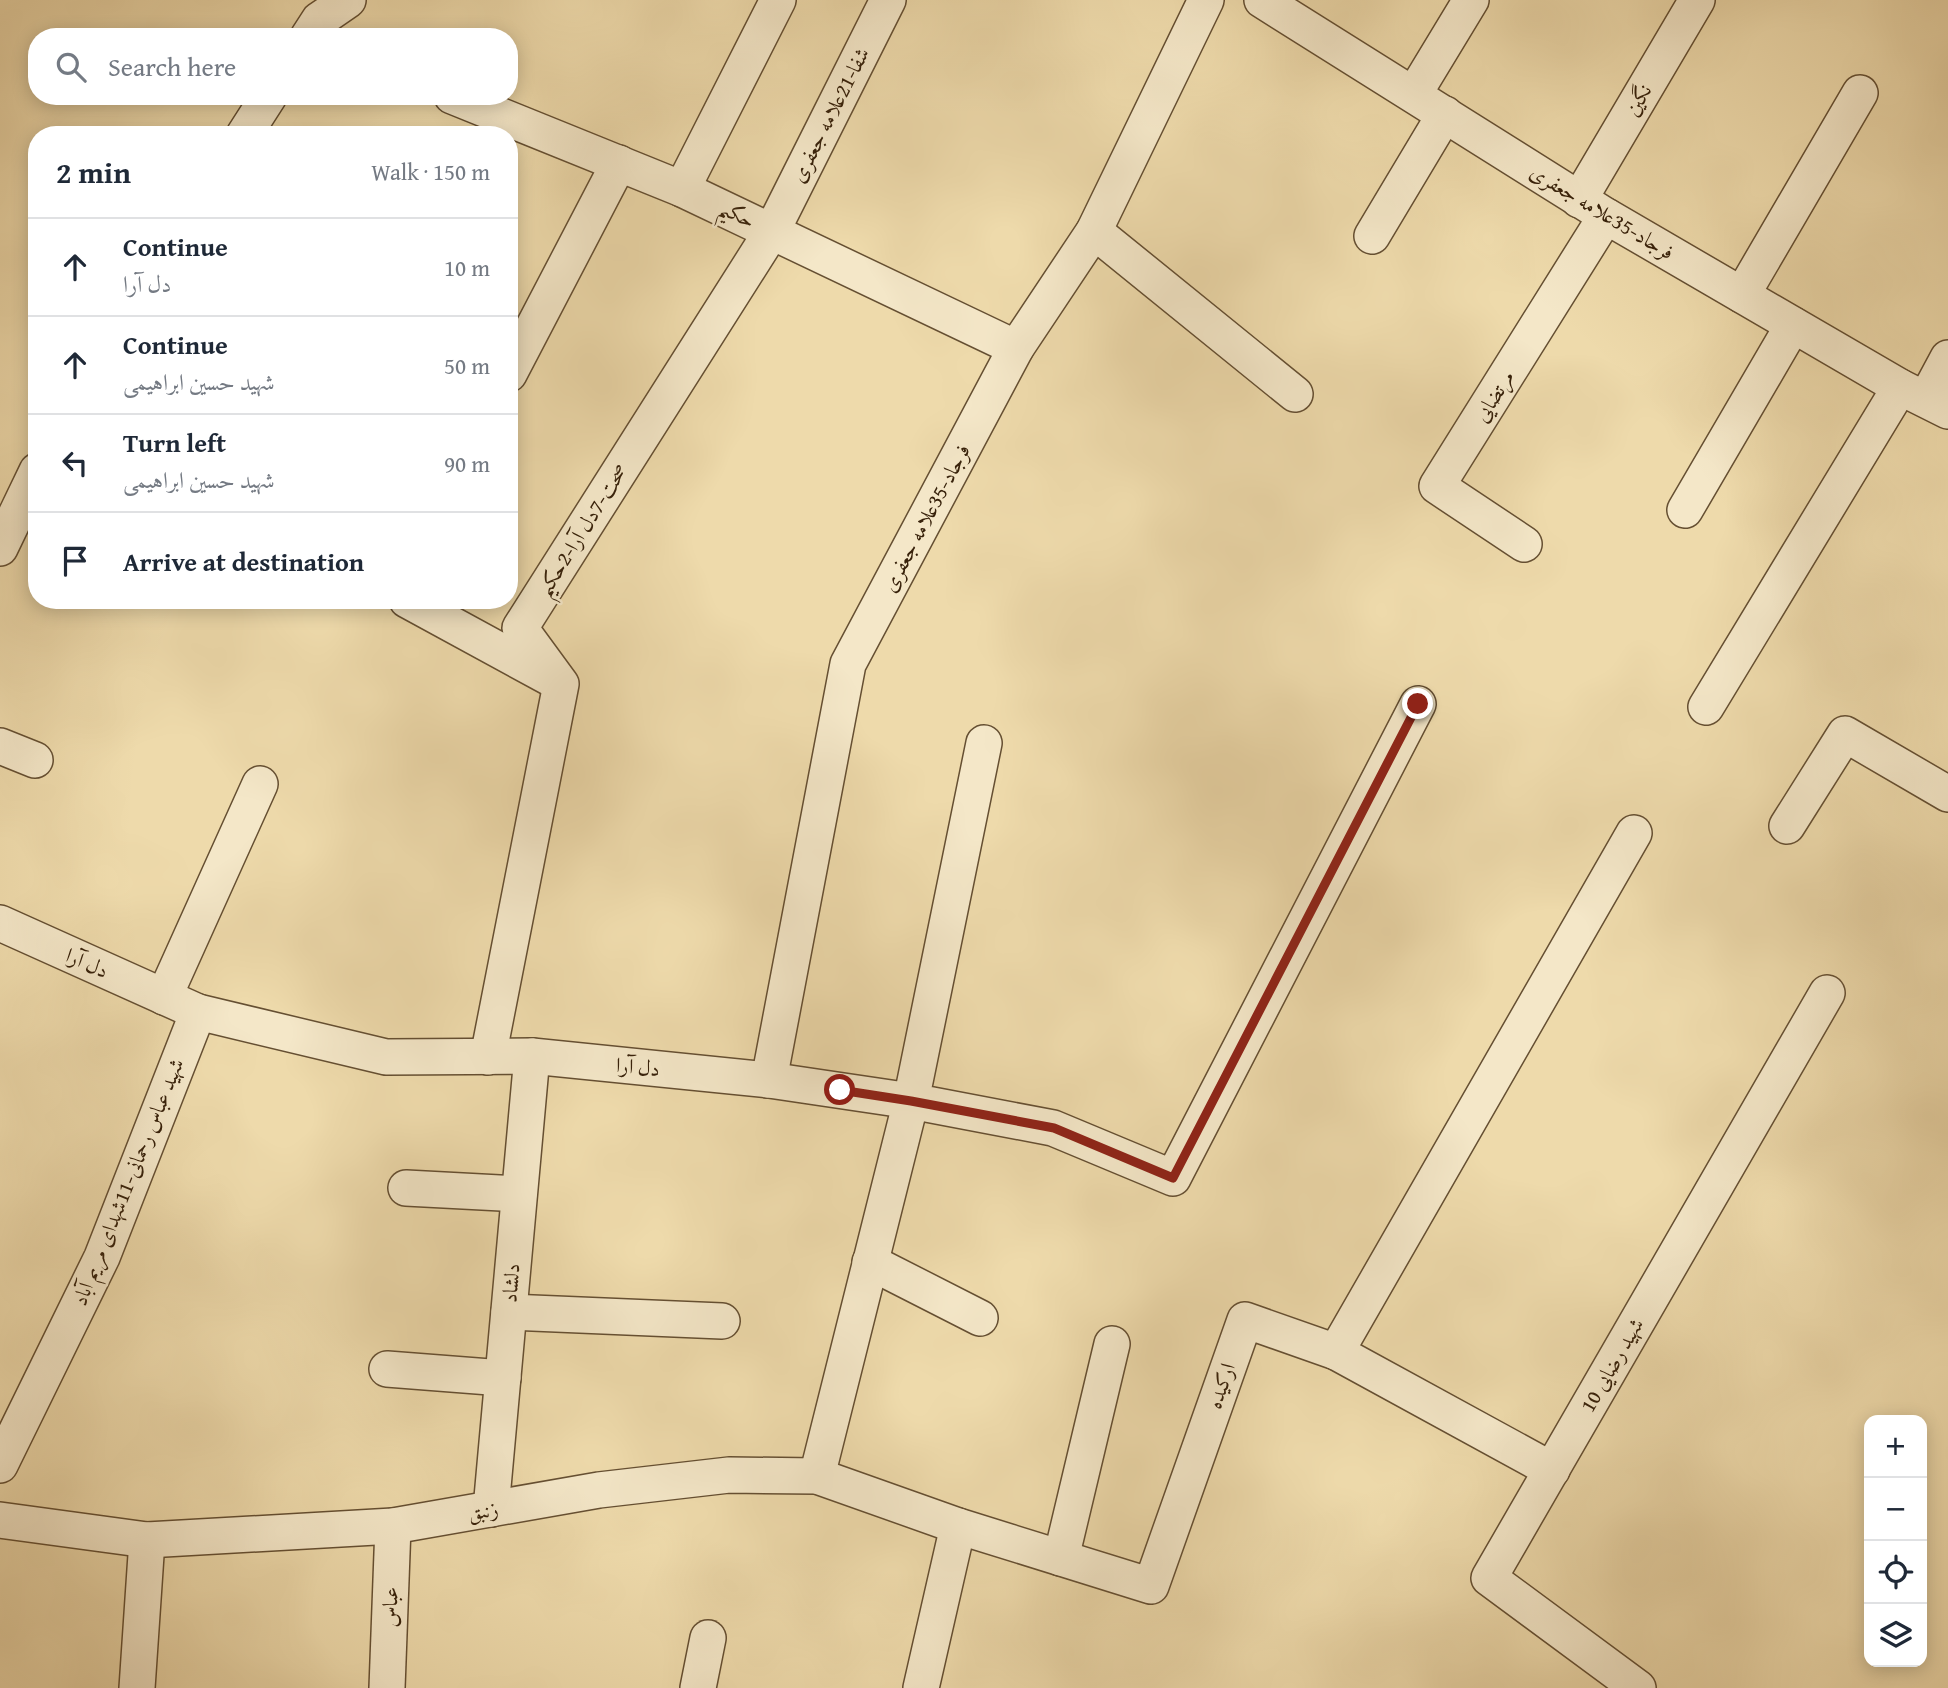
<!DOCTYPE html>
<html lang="en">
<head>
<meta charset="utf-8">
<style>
	:root { --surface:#fff; --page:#f2f2f3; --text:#1f2937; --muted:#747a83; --line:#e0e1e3 }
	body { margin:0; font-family:"Gentium Book Plus",Amiri,serif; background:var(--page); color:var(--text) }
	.controls { position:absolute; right:21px; bottom:21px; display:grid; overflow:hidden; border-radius:14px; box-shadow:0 4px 18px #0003 }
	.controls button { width:63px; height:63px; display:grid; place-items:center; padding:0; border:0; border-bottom:2px solid var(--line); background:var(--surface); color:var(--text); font:35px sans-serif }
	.stop { position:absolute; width:21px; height:21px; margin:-16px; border:5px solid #8f2418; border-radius:50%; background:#fff }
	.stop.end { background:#8f2418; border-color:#fff; box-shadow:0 2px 7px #0008 }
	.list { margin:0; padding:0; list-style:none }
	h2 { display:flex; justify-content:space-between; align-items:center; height:91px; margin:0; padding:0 28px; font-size:30px }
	h2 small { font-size:23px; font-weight:400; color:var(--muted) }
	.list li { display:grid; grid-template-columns:46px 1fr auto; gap:21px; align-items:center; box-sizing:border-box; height:98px; padding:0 28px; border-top:2px solid var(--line) }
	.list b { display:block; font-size:26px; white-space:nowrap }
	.list p { margin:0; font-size:23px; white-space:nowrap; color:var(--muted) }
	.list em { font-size:23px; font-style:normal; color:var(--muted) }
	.icon { flex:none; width:38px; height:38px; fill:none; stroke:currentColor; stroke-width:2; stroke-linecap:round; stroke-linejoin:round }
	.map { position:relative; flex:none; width:1948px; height:1688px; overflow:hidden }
	.search { position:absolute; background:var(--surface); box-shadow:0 4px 18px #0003; left:28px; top:28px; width:490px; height:77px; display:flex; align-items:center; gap:18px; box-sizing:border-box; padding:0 24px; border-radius:28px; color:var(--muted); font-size:26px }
	.panel { position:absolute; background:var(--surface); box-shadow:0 4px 18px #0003; left:28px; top:126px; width:490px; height:483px; border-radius:28px }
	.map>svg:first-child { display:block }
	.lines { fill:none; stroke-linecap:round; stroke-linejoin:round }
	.street-casing { stroke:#654f32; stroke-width:38 }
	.street { stroke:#f4e7c8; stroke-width:35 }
	.route { stroke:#8f2418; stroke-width:9 }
	.labels { text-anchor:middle; stroke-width:5; stroke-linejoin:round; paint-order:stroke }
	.street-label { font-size:21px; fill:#37210a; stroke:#f4e7c8 }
</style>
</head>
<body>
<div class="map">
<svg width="1948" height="1688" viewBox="0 0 1948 1688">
	<rect width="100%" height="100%" fill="#eedaab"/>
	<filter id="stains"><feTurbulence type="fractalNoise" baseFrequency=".00286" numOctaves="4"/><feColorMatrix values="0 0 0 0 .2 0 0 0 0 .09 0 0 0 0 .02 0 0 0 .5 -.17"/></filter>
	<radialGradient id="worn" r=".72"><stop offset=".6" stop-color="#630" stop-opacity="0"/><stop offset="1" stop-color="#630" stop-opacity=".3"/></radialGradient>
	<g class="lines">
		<!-- street casing -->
		<g class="street-casing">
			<g id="street">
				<polyline points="1262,0 1606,216 1900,387 1948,411"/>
				<polyline points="308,37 319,20 348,0"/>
				<polyline points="1414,94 1471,0"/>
				<polyline points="452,96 682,189 1016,348"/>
				<polyline points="244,135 269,96"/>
				<polyline points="682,189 778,0"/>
				<polyline points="1579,200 1697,0"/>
				<polyline points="1094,231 1295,394"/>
				<polyline points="1372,236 1445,114"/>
				<polyline points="1742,295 1860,93"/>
				<polyline points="509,374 619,163"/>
				<polyline points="1926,399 1948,358"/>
				<polyline points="1685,510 1793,325"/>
				<polyline points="1524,544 1437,486 1606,216"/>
				<polyline points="0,548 37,471"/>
				<polyline points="407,600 552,679"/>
				<polyline points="1706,707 1900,387"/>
				<polyline points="984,743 911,1101 1053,1128 1173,1178 1418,704"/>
				<polyline points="0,746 35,760"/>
				<polyline points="1787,826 1845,734 1948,794"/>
				<polyline points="0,923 198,1012 386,1057 532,1056 769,1080 911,1101 817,1476"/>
				<polyline points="164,997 260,784"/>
				<polyline points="488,1057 561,684 520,628 772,231 888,0"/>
				<polyline points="769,1080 848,664 1016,348 1094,231 1206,0"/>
				<polyline points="406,1188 519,1194"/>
				<polyline points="870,1262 980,1318"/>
				<polyline points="509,1312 722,1321"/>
				<polyline points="1336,1352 1634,833"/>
				<polyline points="387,1369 503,1378"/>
				<polyline points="0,1465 102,1257 198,1012"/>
				<polyline points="491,1509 532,1056"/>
				<polyline points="0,1520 147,1540 393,1526 599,1490 729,1475 817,1476 958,1526 1151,1586 1245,1320 1336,1352 1552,1470"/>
				<polyline points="1061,1558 1112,1344"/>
				<polyline points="137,1688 147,1540"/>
				<polyline points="387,1688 393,1526"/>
				<polyline points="698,1688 708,1638"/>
				<polyline points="921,1688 958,1526"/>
				<polyline points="1638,1688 1489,1578 1827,993"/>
			</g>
		</g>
		<!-- street -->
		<use href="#street" class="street"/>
	</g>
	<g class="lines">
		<!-- route -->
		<polyline class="route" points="840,1090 911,1101 1054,1128 1173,1178 1418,704"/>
	</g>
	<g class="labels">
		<!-- street labels -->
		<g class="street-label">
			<text transform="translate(1638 100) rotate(-60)" y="7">نگین</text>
			<text transform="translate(830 115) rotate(-63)" y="7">شفا-21علامه جعفری</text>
			<text transform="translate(1602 212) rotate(31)" y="7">فرجاد-35علامه جعفری</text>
			<text transform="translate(737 214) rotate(25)" y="7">حکیم</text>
			<text transform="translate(1494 396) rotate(-58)" y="7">مرتضایی</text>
			<text transform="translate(926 518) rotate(-62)" y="7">فرجاد-35علامه جعفری</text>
			<text transform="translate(582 530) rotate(-58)" y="7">صحت-7دل آرا-2حکیم</text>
			<text transform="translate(87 963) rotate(24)" y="7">دل آرا</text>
			<text transform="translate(638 1067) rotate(6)" y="7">دل آرا</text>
			<text transform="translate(128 1182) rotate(-68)" y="7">شهید عباس رحمانی-11شهدای مریم آباد</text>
			<text transform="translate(511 1283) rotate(-85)" y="7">دلشاد</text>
			<text transform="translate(1612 1365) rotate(-60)" y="7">شهید رضایی 10</text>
			<text transform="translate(1221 1386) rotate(-71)" y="7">ارکیده</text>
			<text transform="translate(483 1511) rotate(-10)" y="7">زنبق</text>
			<text transform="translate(390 1607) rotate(-88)" y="7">عباس</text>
		</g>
	</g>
	<rect width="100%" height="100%" filter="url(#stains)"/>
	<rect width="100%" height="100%" fill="url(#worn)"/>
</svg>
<div class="controls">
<button>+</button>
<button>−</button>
<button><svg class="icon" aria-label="locate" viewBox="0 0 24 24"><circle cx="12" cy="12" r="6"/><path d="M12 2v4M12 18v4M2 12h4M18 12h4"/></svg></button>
<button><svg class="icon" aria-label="layers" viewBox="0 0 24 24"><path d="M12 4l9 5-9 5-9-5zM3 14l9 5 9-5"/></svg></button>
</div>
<div class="stop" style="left:840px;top:1090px"></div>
<div class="stop end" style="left:1418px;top:704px"></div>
<div class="search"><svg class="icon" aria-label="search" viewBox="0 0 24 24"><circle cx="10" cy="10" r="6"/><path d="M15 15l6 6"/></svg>Search here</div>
<section class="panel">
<h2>2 min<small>Walk · 150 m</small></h2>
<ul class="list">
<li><svg class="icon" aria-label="ahead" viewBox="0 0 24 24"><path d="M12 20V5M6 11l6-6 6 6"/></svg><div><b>Continue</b><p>دل آرا</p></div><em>10 m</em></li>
<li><svg class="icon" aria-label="ahead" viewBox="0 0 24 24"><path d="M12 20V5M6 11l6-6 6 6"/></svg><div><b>Continue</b><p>شهید حسین ابراهیمی</p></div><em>50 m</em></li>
<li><svg class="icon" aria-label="left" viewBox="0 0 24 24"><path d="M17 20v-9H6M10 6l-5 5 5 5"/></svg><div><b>Turn left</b><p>شهید حسین ابراهیمی</p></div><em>90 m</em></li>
<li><svg class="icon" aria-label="arrive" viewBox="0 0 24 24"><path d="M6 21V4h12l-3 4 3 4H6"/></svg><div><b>Arrive at destination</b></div></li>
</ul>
</section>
</div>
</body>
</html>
